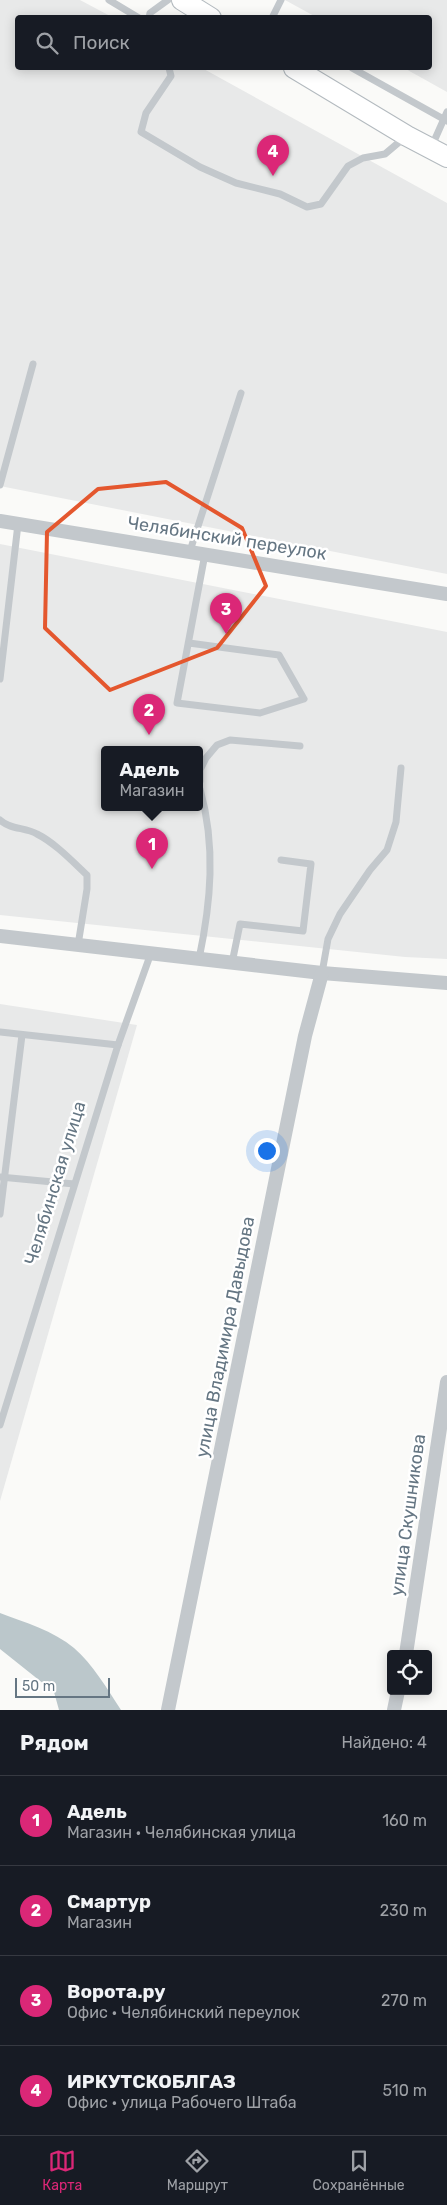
<!DOCTYPE html>
<html lang="ru">
<head>
<meta charset="utf-8">
<style>
	:root { --surface:#171b24; --page:#242831; --text:#f1f3f6; --muted:#9ea1a6; --line:#363941; --accent:#db2777 }
	body { margin:0; font-family:Rubik,sans-serif; background:var(--page); color:var(--text) }
	.controls { position:absolute; right:15px; bottom:15px; display:grid; overflow:hidden; border-radius:5px; box-shadow:0 2px 12px #0003 }
	.controls button { width:45px; height:45px; display:grid; place-items:center; padding:0; border:0; border-bottom:1px solid var(--line); background:var(--surface); color:var(--text); font:25px sans-serif }
	.scale { position:absolute; left:15px; bottom:12px; width:95px; box-sizing:border-box; padding-left:5px; border:2px solid #657683; border-top:0; font-size:14px; line-height:18px; white-space:nowrap; color:#657683; -webkit-text-stroke:4px #fff; paint-order:stroke }
	.you { position:absolute; left:266px; top:1150px; width:18px; height:18px; margin:-12px; border:4px solid #fff; border-radius:50%; background:#1a73e8; box-shadow:0 0 0 8px #1a73e833 }
	.badge { display:grid; place-items:center; width:32px; height:32px; border-radius:50%; background:var(--accent); color:#fff; font-size:16px; font-weight:700 }
	.pin { position:absolute; translate:-50% -41px; filter:drop-shadow(0 1px 2px #0008) }
	.pin::after { content:''; position:absolute; top:26px; width:18px; height:15px; background:inherit; clip-path:polygon(0 0,100% 0,50% 100%) }
	.popup { position:absolute; left:101px; top:746px; width:102px; height:65px; box-sizing:border-box; display:grid; place-content:center; border-radius:5px; background:var(--surface); filter:drop-shadow(0 1px 4px #0005); font-size:16px; white-space:nowrap; color:var(--muted) }
	.popup b { font-size:19px; color:var(--text) }
	.popup::after { content:''; position:absolute; left:50%; top:100%; margin-left:-10px; border:10px solid transparent; border-top-color:var(--surface) }
	.list { margin:0; padding:0; list-style:none }
	h2 { display:flex; justify-content:space-between; align-items:center; height:65px; margin:0; padding:0 20px; font-size:21px }
	h2 small { font-size:16px; font-weight:400; color:var(--muted) }
	.list li { display:grid; grid-template-columns:32px 1fr auto; gap:15px; align-items:center; box-sizing:border-box; height:90px; padding:0 20px; border-top:1px solid var(--line) }
	.list b { display:block; font-size:19px; white-space:nowrap }
	.list p { margin:0; font-size:16px; white-space:nowrap; color:var(--muted) }
	.list em { font-size:16px; font-style:normal; color:var(--muted) }
	.icon { flex:none; width:28px; height:28px; fill:none; stroke:currentColor; stroke-width:2; stroke-linecap:round; stroke-linejoin:round }
	.map { position:relative; flex:none; width:447px; height:1710px; overflow:hidden }
	.search { position:absolute; background:var(--surface); box-shadow:0 2px 12px #0003; left:15px; right:15px; top:15px; height:55px; display:flex; align-items:center; gap:12px; box-sizing:border-box; padding:0 18px; border-radius:5px; color:var(--muted); font-size:19px }
	.sheet { height:425px; background:var(--surface) }
	nav { display:flex; justify-content:space-around; align-items:center; box-sizing:border-box; height:70px; border-top:1px solid var(--line); background:var(--surface); font-size:14px; color:var(--muted) }
	nav a { display:grid; justify-items:center; gap:2px }
	nav .on { color:var(--accent) }
	.map>svg:first-child { display:block }
	.built { fill:#e8e9e9; fill-rule:evenodd }
	.water { fill:#bbc7cb }
	.lines { fill:none; stroke-linecap:round; stroke-linejoin:round }
	.secondary-casing { stroke:#b3babf; stroke-width:22 }
	.lane { stroke:#c3c8cc; stroke-width:7 }
	.street { stroke:#c3c8cc; stroke-width:14 }
	.secondary { stroke:#fff; stroke-width:20 }
	.marked { fill:none; stroke:#e4572e; stroke-width:4; stroke-linejoin:round }
	.labels { text-anchor:middle; stroke-width:5; stroke-linejoin:round; paint-order:stroke }
	.street-label { font-size:18px; fill:#657683; stroke:#fff }
</style>
</head>
<body>
<div class="map">
<svg width="447" height="1710" viewBox="0 0 447 1710">
	<rect width="100%" height="100%" fill="#fafaf8"/>
	<!-- built -->
	<g class="built">
		<polygon points="0,0 80,0 112,17 18,18 18,68 202,68 447,203 447,574 0,486"/>
		<polygon points="285,0 447,0 447,92 404,68 430,68 430,18 316,17"/>
		<path d="M 0,544 L 447,632 L 447,959 L 405,957 L 0,915 ZM 104,750 L 200,750 L 200,808 L 104,808 Z"/>
		<polygon points="0,1004 137,1025 0,1501"/>
	</g>
	<!-- water -->
	<path class="water" d="M 0,1613 C 24,1622 54,1631 74,1648 C 92,1663 108,1690 121,1710 L 59,1710 L 54,1692 L 0,1649 Z"/>
	<g class="lines">
		<!-- secondary casing -->
		<g class="secondary-casing">
			<g id="secondary">
				<polyline points="182,0 211,18"/>
				<polyline points="294,68 407,136 447,157"/>
			</g>
		</g>
		<!-- lane -->
		<g class="lane">
			<polyline points="109,0 139,18"/>
			<polyline points="149,18 150,13 168,0"/>
			<polyline points="272,18 281,0"/>
			<polyline points="169,68 171,76 146,113 141,132 200,167 236,183 280,194 307,207 321,204 348,166 363,158 385,154 404,138"/>
			<polyline points="352,68 447,121"/>
			<polyline points="431,148 447,112"/>
			<polyline points="0,485 33,364"/>
			<polyline points="190,551 241,393"/>
			<polyline points="189,643 279,655 304,699 260,713 177,703 205,554"/>
			<polyline points="0,679 18,524"/>
			<polyline points="200,781 200,770 206,758 217,745 230,740 300,746"/>
			<path d="M 0,820 C 11,830 25,827 37,834 C 55,843 72,861 87,875 L 87,889 L 78,945"/>
			<path d="M 199,959 C 211,902 216,846 200,789"/>
			<polyline points="232,963 240,924 303,931 311,864 281,860"/>
			<polyline points="322,973 328,939 340,914 370,870 387,850 396,822 401,768"/>
			<polyline points="0,1032 118,1045"/>
			<polyline points="0,1177 74,1184"/>
			<polyline points="0,1214 22,1035"/>
			<polyline points="0,1425 118,1045 151,953"/>
		</g>
		<!-- street -->
		<g class="street">
			<polyline points="0,521 447,594"/>
			<polyline points="0,936 322,973 447,983"/>
			<polyline points="406,1654 447,1382"/>
			<polyline points="168,1710 305,1036 322,973"/>
			<polyline points="394,1710 398,1691"/>
		</g>
		<!-- secondary -->
		<use href="#secondary" class="secondary"/>
	</g>
	<!-- marked area -->
	<path class="marked" d="M 166,482 L 242,528 L 266,586 L 217,648 L 110,690 L 45,628 L 47,532 L 98,489 Z"/>
	<g class="labels">
		<!-- street labels -->
		<g class="street-label">
			<text transform="translate(227 538) rotate(9)" y="6">Челябинский переулок</text>
			<text transform="translate(55 1183) rotate(-73)" y="6">Челябинская улица</text>
			<text transform="translate(225 1337) rotate(-79)" y="6">улица Владимира Давыдова</text>
			<text transform="translate(408 1515) rotate(-82)" y="6">улица Скушникова</text>
		</g>
	</g>
</svg>
<div class="controls">
<button><svg class="icon" aria-label="locate" viewBox="0 0 24 24"><circle cx="12" cy="12" r="6"/><path d="M12 2v4M12 18v4M2 12h4M18 12h4"/></svg></button>
</div>
<div class="scale">50 m</div>
<div class="you"></div>
<div class="pin badge" style="left:152px;top:869px">1</div>
<div class="popup"><b>Адель</b>Магазин</div>
<div class="pin badge" style="left:149px;top:735px">2</div>
<div class="pin badge" style="left:226px;top:634px">3</div>
<div class="pin badge" style="left:273px;top:176px">4</div>
<div class="search"><svg class="icon" aria-label="search" viewBox="0 0 24 24"><circle cx="10" cy="10" r="6"/><path d="M15 15l6 6"/></svg>Поиск</div>
</div>
<section class="sheet">
<h2>Рядом<small>Найдено: 4</small></h2>
<ul class="list">
<li><span class="badge">1</span><div><b>Адель</b><p>Магазин · Челябинская улица</p></div><em>160 m</em></li>
<li><span class="badge">2</span><div><b>Смартур</b><p>Магазин</p></div><em>230 m</em></li>
<li><span class="badge">3</span><div><b>Ворота.ру</b><p>Офис · Челябинский переулок</p></div><em>270 m</em></li>
<li><span class="badge">4</span><div><b>ИРКУТСКОБЛГАЗ</b><p>Офис · улица Рабочего Штаба</p></div><em>510 m</em></li>
</ul>
</section>
<nav>
<a class="on"><svg class="icon" aria-label="map" viewBox="0 0 24 24"><path d="M3 6l6-2 6 2 6-2v14l-6 2-6-2-6 2zM9 4v14M15 6v14"/></svg>Карта</a>
<a><svg class="icon" aria-label="directions" viewBox="0 0 24 24"><path d="M12 3l9 9-9 9-9-9zM9 14v-3h6M13 9l2 2-2 2"/></svg>Маршрут</a>
<a><svg class="icon" aria-label="saved" viewBox="0 0 24 24"><path d="M7 4h10v16l-5-4-5 4z"/></svg>Сохранённые</a>
</nav>
</body>
</html>
